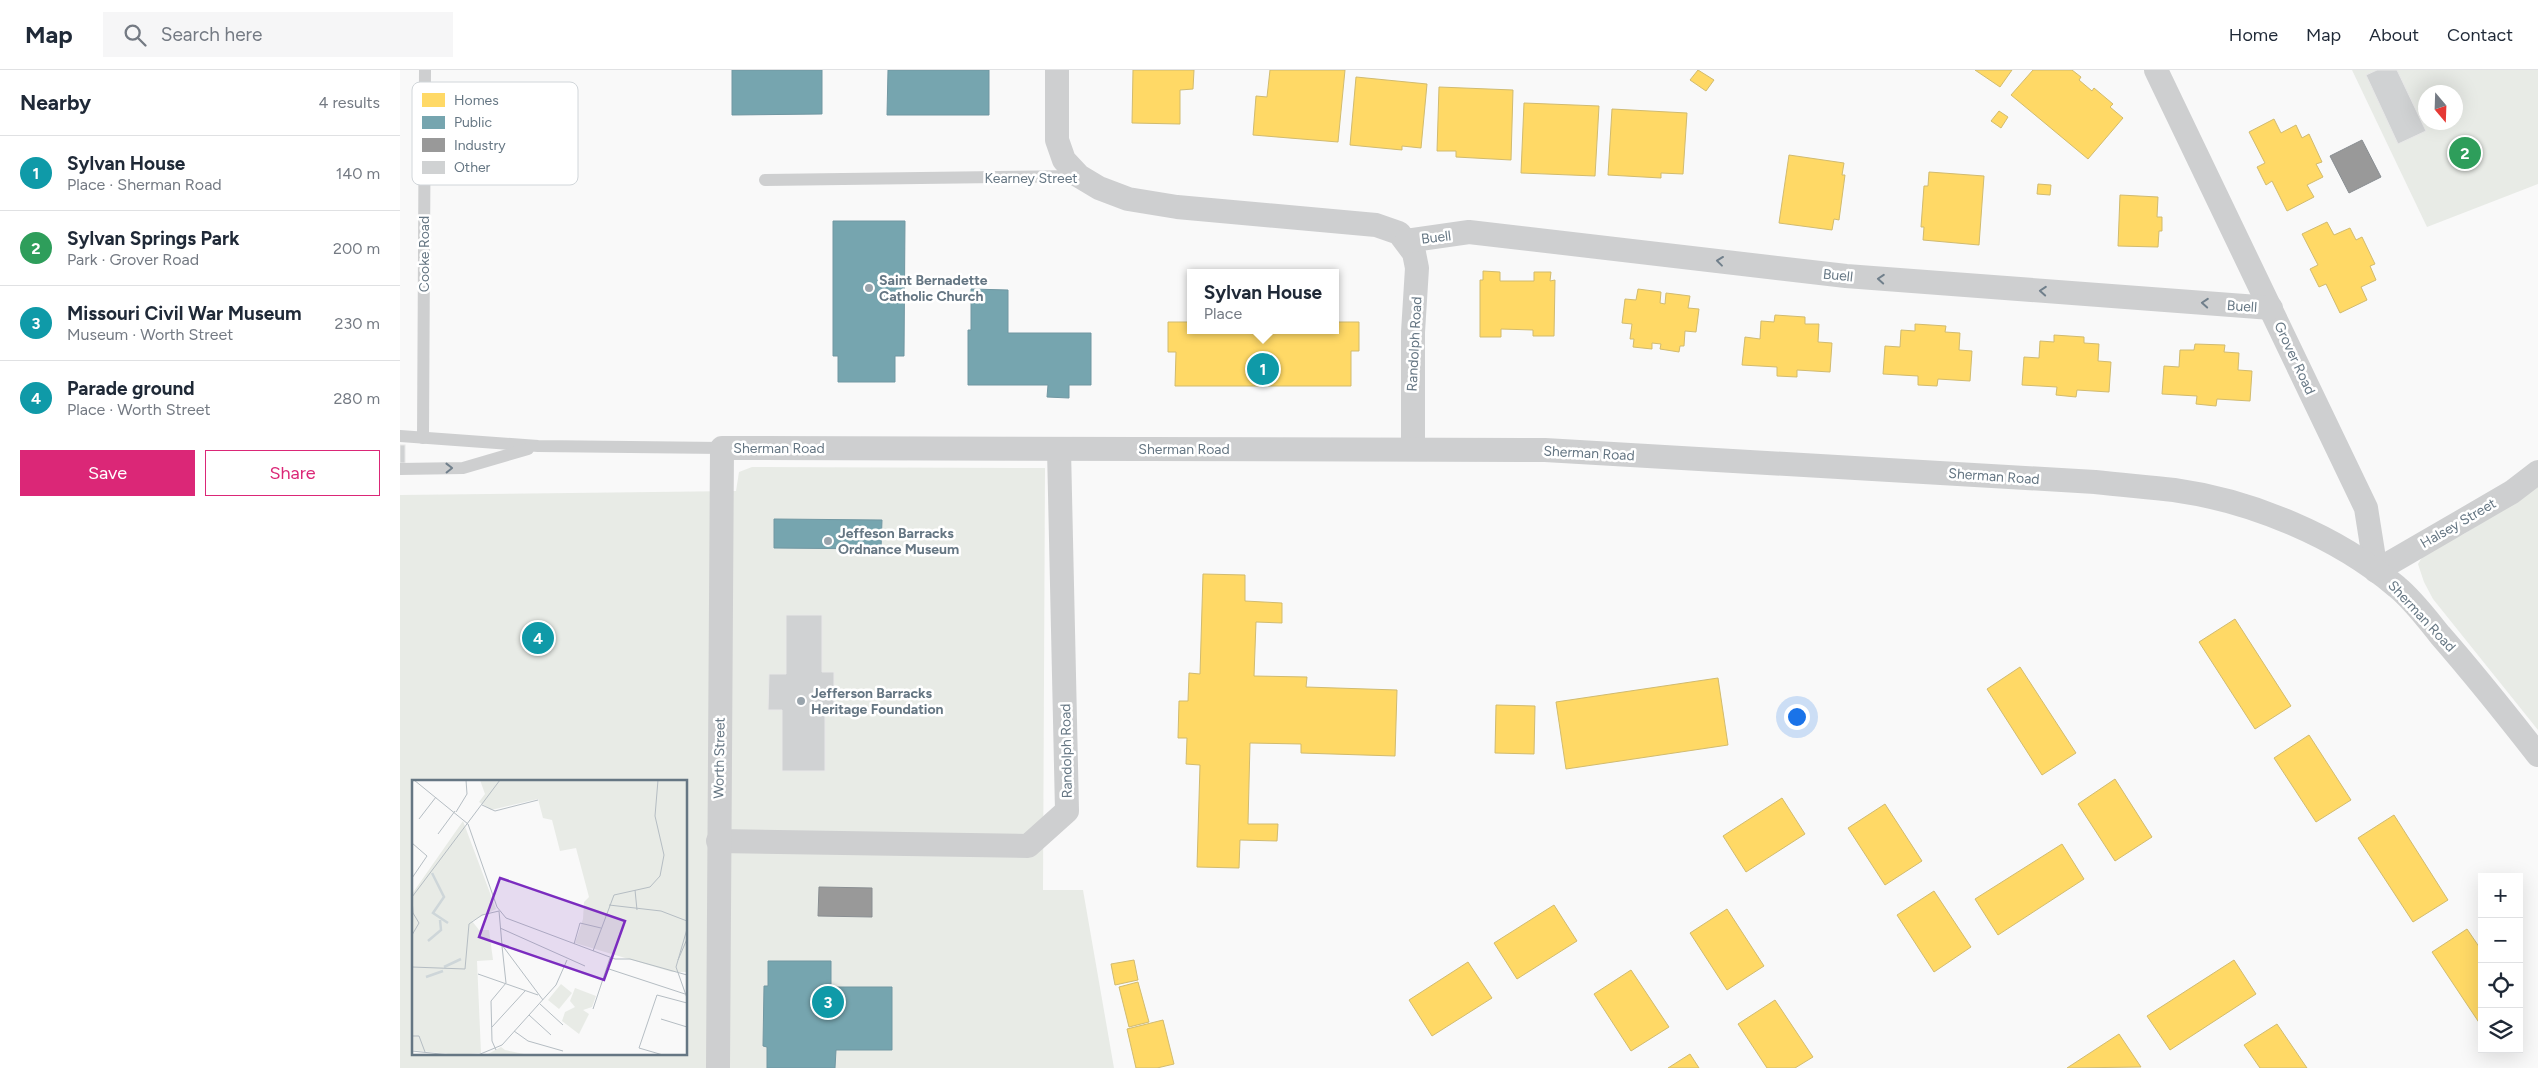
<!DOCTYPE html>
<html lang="en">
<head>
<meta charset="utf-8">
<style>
	:root { --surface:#fff; --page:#f6f6f7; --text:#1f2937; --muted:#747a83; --line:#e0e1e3; --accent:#db2777 }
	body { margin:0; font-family:Figtree,sans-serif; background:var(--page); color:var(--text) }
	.controls { position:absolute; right:15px; bottom:15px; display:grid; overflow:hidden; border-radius:0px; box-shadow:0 5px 20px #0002 }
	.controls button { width:45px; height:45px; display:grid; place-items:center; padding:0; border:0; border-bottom:1px solid var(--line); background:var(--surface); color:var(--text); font:25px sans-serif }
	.compass { position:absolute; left:2018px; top:15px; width:45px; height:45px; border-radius:50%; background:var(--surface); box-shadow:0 5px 20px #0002; rotate:161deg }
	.you { position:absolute; left:1396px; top:646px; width:18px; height:18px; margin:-12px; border:4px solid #fff; border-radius:50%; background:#1a73e8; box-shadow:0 0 0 8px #1a73e833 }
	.badge { display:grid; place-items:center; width:32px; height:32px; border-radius:50%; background:var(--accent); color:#fff; font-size:16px; font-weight:700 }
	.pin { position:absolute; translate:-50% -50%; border:2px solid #fff; box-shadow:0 1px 5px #0006 }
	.popup { position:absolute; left:787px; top:199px; width:152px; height:65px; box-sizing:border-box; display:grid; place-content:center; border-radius:0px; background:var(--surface); filter:drop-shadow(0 1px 4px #0005); font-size:16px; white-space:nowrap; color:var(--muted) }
	.popup b { font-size:19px; color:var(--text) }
	.popup::after { content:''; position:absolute; left:50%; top:100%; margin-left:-10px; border:10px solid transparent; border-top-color:var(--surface) }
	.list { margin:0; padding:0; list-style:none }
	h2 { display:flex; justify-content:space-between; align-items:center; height:65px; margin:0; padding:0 20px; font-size:21px }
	h2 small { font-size:16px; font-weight:400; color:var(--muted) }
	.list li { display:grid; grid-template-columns:32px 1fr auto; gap:15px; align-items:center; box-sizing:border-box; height:75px; padding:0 20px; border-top:1px solid var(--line) }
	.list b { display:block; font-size:19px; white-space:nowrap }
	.list p { margin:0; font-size:16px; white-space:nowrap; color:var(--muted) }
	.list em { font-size:16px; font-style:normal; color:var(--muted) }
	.actions { display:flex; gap:10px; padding:15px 20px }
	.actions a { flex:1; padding:11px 0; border:1px solid var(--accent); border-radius:0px; text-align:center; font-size:18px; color:var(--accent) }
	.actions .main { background:var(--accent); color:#fff }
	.icon { flex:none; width:28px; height:28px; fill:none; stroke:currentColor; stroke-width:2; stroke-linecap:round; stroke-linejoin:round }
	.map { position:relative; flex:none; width:2138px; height:998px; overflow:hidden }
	header { display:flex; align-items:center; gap:30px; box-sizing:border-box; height:70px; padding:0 25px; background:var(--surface); border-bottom:1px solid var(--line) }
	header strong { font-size:24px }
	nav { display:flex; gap:28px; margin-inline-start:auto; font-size:18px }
	.search { width:350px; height:45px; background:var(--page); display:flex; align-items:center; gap:12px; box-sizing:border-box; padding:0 18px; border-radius:0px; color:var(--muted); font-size:19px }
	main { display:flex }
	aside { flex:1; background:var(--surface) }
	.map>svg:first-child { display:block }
	.green { fill:#e8ebe6; fill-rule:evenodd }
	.homes { fill:#ffd966; stroke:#d1bb6f }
	.public { fill:#76a5af; stroke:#7197a2 }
	.industry { fill:#999; stroke:#898e92 }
	.building { fill:#d0d2d3; stroke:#e8e8e8 }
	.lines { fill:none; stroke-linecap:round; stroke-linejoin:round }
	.service { stroke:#cecfd0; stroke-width:12 }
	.minor { stroke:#cecfd0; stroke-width:24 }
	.oneway { stroke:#707f8b }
	.poi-dot { fill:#99a4ac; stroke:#fff; stroke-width:2 }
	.labels { text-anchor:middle; stroke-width:5; stroke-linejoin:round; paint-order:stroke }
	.street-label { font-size:14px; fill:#657683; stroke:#fff }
	.poi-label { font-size:14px; font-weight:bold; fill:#657683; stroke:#fff; text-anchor:start }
	.inset-river { fill:none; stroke:#ced6d9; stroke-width:2.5 }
	.inset-road { fill:none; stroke:#b5bdc3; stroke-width:1 }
	.view { fill:#7b2cbf; fill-opacity:0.15; stroke:#7b2cbf; stroke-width:2.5 }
	.inset-edge { fill:none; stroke:#657683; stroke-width:2.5 }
	.key { fill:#fff; stroke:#d1d6da; stroke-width:1 }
	.key-label { font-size:14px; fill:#657683 }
</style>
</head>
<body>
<header>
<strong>Map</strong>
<div class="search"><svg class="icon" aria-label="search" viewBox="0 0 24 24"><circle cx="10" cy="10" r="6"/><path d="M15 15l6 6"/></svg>Search here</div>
<nav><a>Home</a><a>Map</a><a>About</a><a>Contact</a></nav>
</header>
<main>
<aside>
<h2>Nearby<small>4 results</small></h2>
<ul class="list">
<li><span class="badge" style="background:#0f9aa8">1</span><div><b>Sylvan House</b><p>Place · Sherman Road</p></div><em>140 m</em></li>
<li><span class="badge" style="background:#2e9e5b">2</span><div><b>Sylvan Springs Park</b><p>Park · Grover Road</p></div><em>200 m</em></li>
<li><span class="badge" style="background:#0f9aa8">3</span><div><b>Missouri Civil War Museum</b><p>Museum · Worth Street</p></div><em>230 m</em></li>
<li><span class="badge" style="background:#0f9aa8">4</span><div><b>Parade ground</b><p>Place · Worth Street</p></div><em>280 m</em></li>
</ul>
<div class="actions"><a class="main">Save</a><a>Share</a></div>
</aside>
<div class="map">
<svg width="2138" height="998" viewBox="0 0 2138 998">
	<rect width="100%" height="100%" fill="#f9f9f9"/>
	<!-- green -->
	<g class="green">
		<path d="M 1952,0 L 2138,0 L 2138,114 L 2027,157 ZM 2026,22 L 2056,22 L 2056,52 L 2026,52 Z"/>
		<path d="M 352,397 L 645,398 L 643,820 L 683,820 L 714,998 L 0,998 L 0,425 L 336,421 L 339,402 ZM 14,712 L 286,712 L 286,984 L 14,984 Z"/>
		<polygon points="2138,416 2138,660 2033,529 2024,512 2018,494 2026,481 2064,464"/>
	</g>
	<!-- homes -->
	<g class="homes">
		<polygon points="733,0 794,0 793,19 780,20 780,54 732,53"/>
		<polygon points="870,0 945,0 938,72 853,65 856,26 867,27"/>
		<polygon points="1298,0 1314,10 1306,21 1290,10"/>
		<polygon points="1575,0 1612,0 1600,17"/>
		<polygon points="1633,0 1672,0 1681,7 1679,10 1692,21 1694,18 1713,34 1710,37 1723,48 1688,89 1611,25"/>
		<polygon points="956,7 1027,14 1021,78 1002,76 1002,80 950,75"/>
		<polygon points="1039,17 1113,20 1111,90 1056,87 1056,81 1037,81"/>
		<polygon points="1124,33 1199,36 1195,106 1121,103"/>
		<polygon points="1212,39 1287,43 1283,104 1261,103 1261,108 1208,105"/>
		<polygon points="1599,41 1608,47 1601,58 1591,51"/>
		<polygon points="1874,49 1881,63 1896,55 1902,68 1909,64 1922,92 1916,94 1923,107 1907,115 1914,127 1887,141 1872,111 1866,115 1857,97 1865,93 1849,62"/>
		<polygon points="1389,85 1444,93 1442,105 1445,105 1439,150 1434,149 1432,160 1379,153"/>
		<polygon points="1529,102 1584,106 1579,175 1523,170 1524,157 1521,157 1524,116 1528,116"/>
		<polygon points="1638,114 1651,115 1650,125 1637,124"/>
		<polygon points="1720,125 1758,127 1757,147 1762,147 1762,161 1759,161 1758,177 1718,176"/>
		<polygon points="1927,152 1934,165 1950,158 1956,170 1962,167 1975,194 1970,196 1976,210 1961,217 1967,230 1940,243 1926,214 1919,217 1910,199 1918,195 1902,164"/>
		<polygon points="1083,201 1100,202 1100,211 1134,211 1134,202 1151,202 1150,211 1155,210 1154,266 1133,266 1133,260 1101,259 1101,267 1080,267 1080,210 1083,210"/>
		<polygon points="1238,219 1261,222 1260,233 1265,234 1266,223 1290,226 1288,238 1299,239 1296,262 1285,261 1284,276 1280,276 1279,282 1260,279 1261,274 1252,273 1252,279 1233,277 1234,269 1230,269 1232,254 1222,253 1225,229 1236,230"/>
		<polygon points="1375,245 1405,247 1405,254 1419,254 1418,272 1432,273 1430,302 1397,300 1397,307 1377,306 1377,297 1342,295 1345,267 1360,269 1361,251 1374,252"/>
		<polygon points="768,252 790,252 790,260 936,260 936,252 959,252 959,281 951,281 951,316 775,316 776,282 768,282"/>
		<polygon points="1515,254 1546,256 1545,262 1560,263 1559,280 1572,281 1570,311 1538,309 1537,316 1518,315 1518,306 1483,304 1485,276 1500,277 1501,260 1515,261"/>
		<polygon points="1654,265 1684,267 1684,273 1699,274 1698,291 1711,292 1709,322 1677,320 1676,327 1656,325 1657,317 1622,315 1624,287 1639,288 1640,271 1654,272"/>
		<polygon points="1795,274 1825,275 1824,282 1839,283 1838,300 1852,301 1850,331 1817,329 1816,336 1796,334 1797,326 1762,324 1764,296 1779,297 1780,280 1794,280"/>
		<polygon points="803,504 845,505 845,531 882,533 882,553 856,552 854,606 907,607 906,617 997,620 995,686 901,683 901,674 850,673 848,754 878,754 877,771 840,770 839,798 797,797 800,695 786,694 787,668 778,668 779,631 788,631 789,603 800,604"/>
		<polygon points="1835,549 1891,636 1855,659 1799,572"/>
		<polygon points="1620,597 1676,683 1642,705 1587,619"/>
		<polygon points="1318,608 1328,675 1166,699 1156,632"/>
		<polygon points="1096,635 1135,636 1134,684 1095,683"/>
		<polygon points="1909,665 1951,730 1916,752 1874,688"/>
		<polygon points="1715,709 1752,767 1715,791 1678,734"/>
		<polygon points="1382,728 1405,764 1346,802 1323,766"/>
		<polygon points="1485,734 1522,791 1485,815 1448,758"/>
		<polygon points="1994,745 2048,830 2013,852 1958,768"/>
		<polygon points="1662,774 1684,809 1598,865 1575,829"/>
		<polygon points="1534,821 1571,877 1534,902 1497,845"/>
		<polygon points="1154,835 1177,871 1117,909 1094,873"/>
		<polygon points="1327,839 1364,896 1327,920 1290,863"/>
		<polygon points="2067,859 2082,881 2082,957 2032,882"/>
		<polygon points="734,890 738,910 715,915 711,894"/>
		<polygon points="1834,890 1856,924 1770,980 1747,946"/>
		<polygon points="1068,892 1092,928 1032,966 1009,930"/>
		<polygon points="1231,900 1269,957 1231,981 1194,924"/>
		<polygon points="738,912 749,952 729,957 719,917"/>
		<polygon points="1375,930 1413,987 1395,998 1367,998 1338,954"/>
		<polygon points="763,950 774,994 757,998 736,998 727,959"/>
		<polygon points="1877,954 1907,998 1860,998 1844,975"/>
		<polygon points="1719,964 1741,997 1667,998"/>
		<polygon points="1290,984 1299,998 1268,998"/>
	</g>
	<!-- public -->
	<g class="public">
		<polygon points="332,0 422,0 422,44 332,45"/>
		<polygon points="488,0 589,0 589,45 487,45"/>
		<polygon points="433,151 505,151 504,286 495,286 495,312 438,312 438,286 433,286"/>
		<polygon points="571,219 608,220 608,263 691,263 691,315 669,315 669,328 647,327 648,315 568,315 568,260 571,260"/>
		<polygon points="374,449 482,450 481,479 374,478"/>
		<polygon points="368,891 431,891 431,917 492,917 492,980 436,980 435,998 367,998 367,977 363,976 364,916 368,916"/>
	</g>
	<!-- industry -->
	<g class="industry">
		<polygon points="1962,70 1981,107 1949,123 1930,86"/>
		<polygon points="419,817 472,818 472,847 418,846"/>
	</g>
	<!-- building -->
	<g class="building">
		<polygon points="1977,0 1997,0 2026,61 1998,74 1966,5"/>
		<rect x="0" y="375" width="5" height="18"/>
		<polygon points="386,545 422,545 422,602 434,602 434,642 425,642 425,701 382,701 382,640 368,640 369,604 386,604"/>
	</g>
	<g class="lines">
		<!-- service -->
		<g class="service">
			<polyline points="365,110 679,106"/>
			<polyline points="0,366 138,376 322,378"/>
			<polyline points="23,368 25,0"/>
			<polyline points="0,399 63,398 128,379"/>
		</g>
		<!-- minor -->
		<g class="minor">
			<polyline points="657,0 657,70 664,90 679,106 699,118 728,129 777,137 976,155 999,163 1014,183 1017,198 1013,262 1013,379"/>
			<polyline points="1756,0 1966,438 1976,501 2112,422 2138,402"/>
			<polyline points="1006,171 1069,162 1446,206 1871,238"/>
			<polyline points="318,771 628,776 667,741 659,379"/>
			<path d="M 318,998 L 322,378 L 1145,380 L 1695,412 C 1721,415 1748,417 1774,420 C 1852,431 1937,466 1997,517 C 2013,530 2027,549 2040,565 C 2074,604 2106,644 2138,685"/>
		</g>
	</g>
	<!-- one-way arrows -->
	<defs><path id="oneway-chevron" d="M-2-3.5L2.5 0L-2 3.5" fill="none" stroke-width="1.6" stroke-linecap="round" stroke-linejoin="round" transform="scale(1.25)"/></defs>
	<g class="oneway">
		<use href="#oneway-chevron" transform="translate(1320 191) rotate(-173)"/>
		<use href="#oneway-chevron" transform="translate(1481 209) rotate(-176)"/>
		<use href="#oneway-chevron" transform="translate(1643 221) rotate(-176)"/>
		<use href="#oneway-chevron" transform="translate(1805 233) rotate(-176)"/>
		<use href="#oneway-chevron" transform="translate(49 398) rotate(-1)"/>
	</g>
	<!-- markers -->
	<g class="poi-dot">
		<circle cx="469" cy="218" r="5"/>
		<circle cx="428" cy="471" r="5"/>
		<circle cx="401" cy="631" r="5"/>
	</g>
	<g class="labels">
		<!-- street labels -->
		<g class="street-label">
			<text x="631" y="113">Kearney Street</text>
			<text transform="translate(1036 167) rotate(-7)" y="5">Buell</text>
			<text transform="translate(24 184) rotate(-90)" y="5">Cooke Road</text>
			<text transform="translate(1438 205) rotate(6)" y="5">Buell</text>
			<text transform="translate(1842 236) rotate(4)" y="5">Buell</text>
			<text transform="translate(1014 274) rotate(-87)" y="5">Randolph Road</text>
			<text transform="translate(1895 288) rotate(65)" y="5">Grover Road</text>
			<text x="379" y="383">Sherman Road</text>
			<text x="784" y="384">Sherman Road</text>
			<text transform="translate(1189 383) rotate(3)" y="5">Sherman Road</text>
			<text transform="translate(1594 406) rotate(4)" y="5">Sherman Road</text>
			<text transform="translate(2058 453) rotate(-30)" y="5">Halsey Street</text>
			<text transform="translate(2022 546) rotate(47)" y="5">Sherman Road</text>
			<text transform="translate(666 681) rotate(-91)" y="5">Randolph Road</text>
			<text transform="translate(319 688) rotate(-89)" y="5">Worth Street</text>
		</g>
		<!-- poi labels -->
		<g class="poi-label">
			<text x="479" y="215">Saint Bernadette<tspan x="479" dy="16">Catholic Church</tspan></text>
			<text x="438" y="468">Jeffeson Barracks<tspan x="438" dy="16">Ordnance Museum</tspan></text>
			<text x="411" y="628">Jefferson Barracks<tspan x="411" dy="16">Heritage Foundation</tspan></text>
		</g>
	</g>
	<!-- overview -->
	<g transform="translate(12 710)">
		<rect width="275" height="275" fill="#f9f9f9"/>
		<path d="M 68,0 L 275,0 L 275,192 L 260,192 L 163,163 L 171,139 L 172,122 L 177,117 L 164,68 L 148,71 L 140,40 L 131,38 L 126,19 L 79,30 L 67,22 L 73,14 ZM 51,41 L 84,129 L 60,141 L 67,150 L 77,150 L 81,180 L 65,181 L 69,273 L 46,275 L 0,270 L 0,114 ZM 149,204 L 160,213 L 147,229 L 136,220 ZM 163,208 L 184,216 L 180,227 L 171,230 L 177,234 L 167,254 L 150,241 L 153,232 L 163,227 L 158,221 ZM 89,267 L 93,270 L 117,275 L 74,275 Z" fill="#e8ebe6"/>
		<path class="inset-river" d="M 20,93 L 32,117 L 21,133 L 36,143M 16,161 L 29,150 L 28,140M 32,187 L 49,179M 14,197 L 31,191"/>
		<path class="inset-road" d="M 2,0 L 56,44 L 85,127 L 94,138 L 203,179 L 218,179 L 275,195M 70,25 L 83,31 L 126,20M 44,32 L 55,14 L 54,0M 7,39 L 24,17M 26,54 L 43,31M 0,63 L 15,76 L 0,98M 223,110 L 225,130M 0,117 L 88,0M 0,118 L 1,133 L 7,143 L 0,155M 197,125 L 249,131 L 275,141M 88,148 L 173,186M 275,149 L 264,187 L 275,218M 162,164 L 168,143 L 189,148M 181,171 L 202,115 L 238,107 L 248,96 L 252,75 L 243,36 L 246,0M 266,180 L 275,159M 0,187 L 53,189 L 57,144 L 70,135 L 87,131 L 90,165 L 131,220M 197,189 L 273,214M 66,194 L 126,215M 128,224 L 151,245M 181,229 L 198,178M 117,235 L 139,255M 249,239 L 275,247M 80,247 L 113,211M 102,251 L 116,261 L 151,271M 0,256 L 7,256 L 13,272M 84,270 L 80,261 L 79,221 L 94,203 L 90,166M 0,271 L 38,275M 66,275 L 90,265 L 144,205 L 155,180M 251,275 L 227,268 L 245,215 L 275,223"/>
		<path class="view" d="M 88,98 L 213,141 L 192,200 L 67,157 Z"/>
		<rect width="275" height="275" class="inset-edge"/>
	</g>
	<!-- legend -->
	<rect x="12" y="12" width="166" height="103" rx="8" class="key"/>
	<rect x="22" y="23" width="23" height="14" fill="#ffd966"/>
	<rect x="22" y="46" width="23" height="13" fill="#76a5af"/>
	<rect x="22" y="68" width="23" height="14" fill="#999"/>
	<rect x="22" y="91" width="23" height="13" fill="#d0d2d3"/>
	<g class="key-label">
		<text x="54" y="35">Homes</text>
		<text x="54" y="57">Public</text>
		<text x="54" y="80">Industry</text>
		<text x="54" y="102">Other</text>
	</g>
</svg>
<div class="controls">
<button>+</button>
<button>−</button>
<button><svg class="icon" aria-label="locate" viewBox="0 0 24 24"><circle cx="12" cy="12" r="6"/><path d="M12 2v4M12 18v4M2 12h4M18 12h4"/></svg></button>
<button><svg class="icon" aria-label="layers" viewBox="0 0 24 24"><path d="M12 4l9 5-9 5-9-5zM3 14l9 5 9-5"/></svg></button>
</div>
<svg class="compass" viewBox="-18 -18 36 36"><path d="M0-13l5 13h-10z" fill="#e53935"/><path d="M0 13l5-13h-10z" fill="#747a83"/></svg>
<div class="you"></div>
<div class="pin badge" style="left:863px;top:299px;background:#0f9aa8">1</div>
<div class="popup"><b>Sylvan House</b>Place</div>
<div class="pin badge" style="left:2065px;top:83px;background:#2e9e5b">2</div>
<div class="pin badge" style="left:428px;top:932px;background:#0f9aa8">3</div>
<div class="pin badge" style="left:138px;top:568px;background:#0f9aa8">4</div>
</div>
</main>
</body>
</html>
